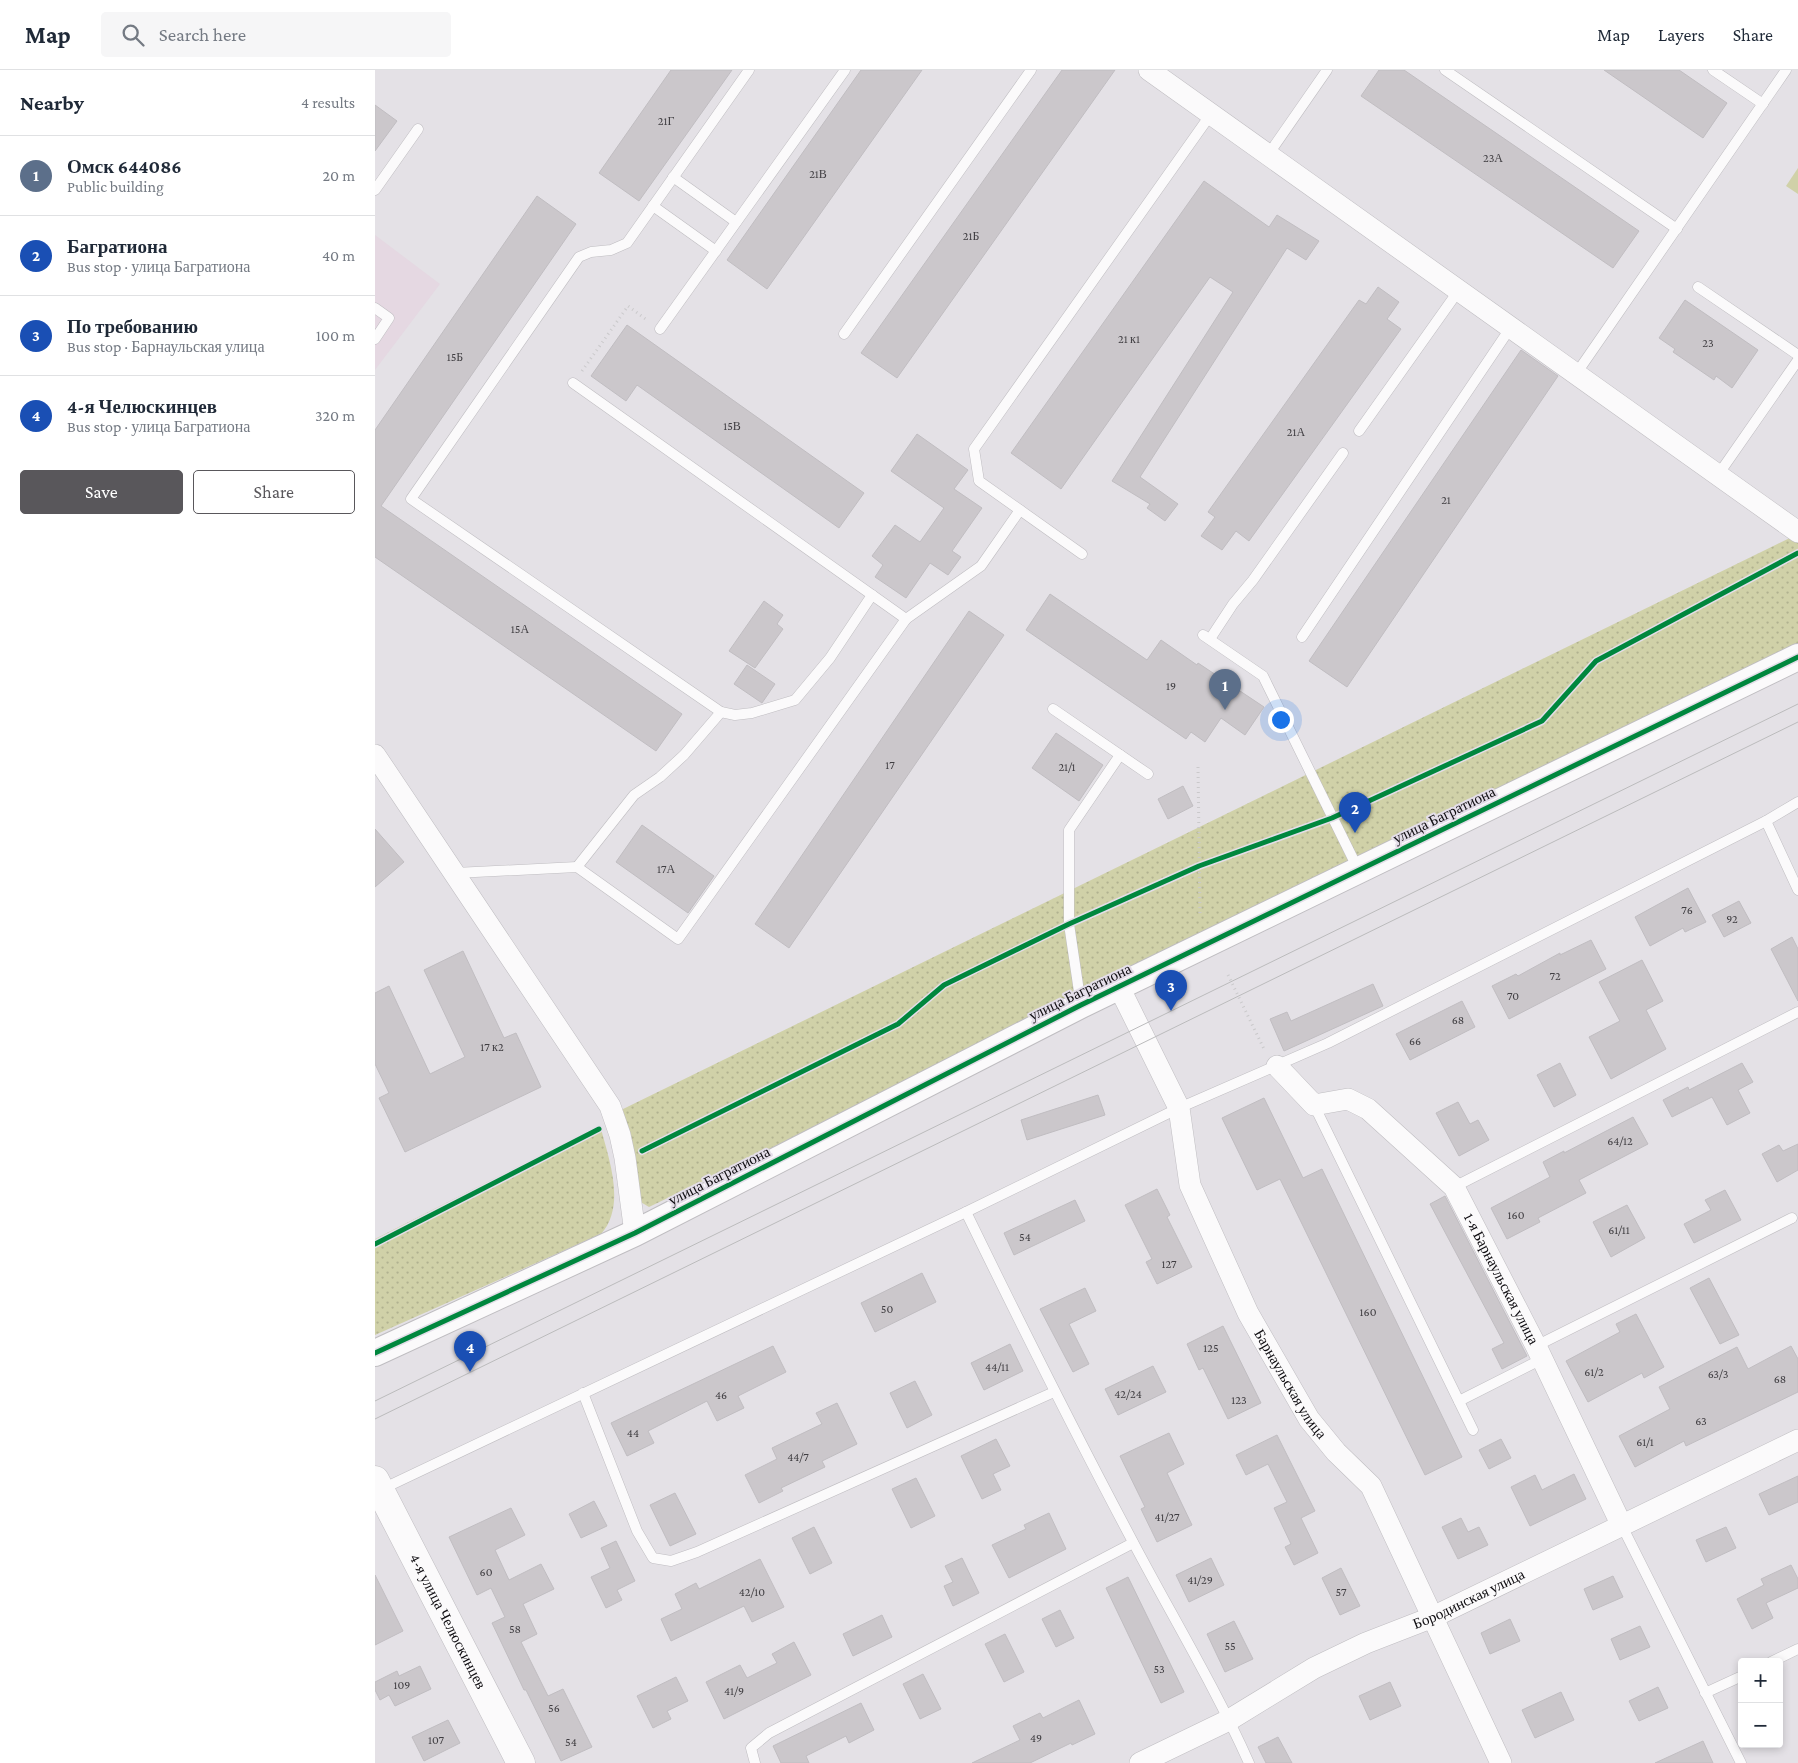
<!DOCTYPE html>
<html lang="en">
<head>
<meta charset="utf-8">
<style>
	:root { --surface:#fff; --page:#f6f6f7; --text:#1f2937; --muted:#747a83; --line:#e0e1e3; --accent:#59575b }
	body { margin:0; font-family:"Crimson Pro",serif; background:var(--page); color:var(--text) }
	.controls { position:absolute; right:15px; bottom:15px; display:grid; overflow:hidden; border-radius:5px; box-shadow:0 2px 8px #0003 }
	.controls button { width:45px; height:45px; display:grid; place-items:center; padding:0; border:0; border-bottom:1px solid var(--line); background:var(--surface); color:var(--text); font:25px sans-serif }
	.you { position:absolute; left:905px; top:649px; width:18px; height:18px; margin:-12px; border:4px solid #fff; border-radius:50%; background:#1a73e8; box-shadow:0 0 0 8px #1a73e833 }
	.badge { display:grid; place-items:center; width:32px; height:32px; border-radius:50%; background:var(--accent); color:#fff; font-size:16px; font-weight:700 }
	.pin { position:absolute; translate:-50% -41px; filter:drop-shadow(0 1px 2px #0008) }
	.pin::after { content:''; position:absolute; top:26px; width:18px; height:15px; background:inherit; clip-path:polygon(0 0,100% 0,50% 100%) }
	.list { margin:0; padding:0; list-style:none }
	h2 { display:flex; justify-content:space-between; align-items:center; height:65px; margin:0; padding:0 20px; font-size:21px }
	h2 small { font-size:16px; font-weight:400; color:var(--muted) }
	.list li { display:grid; grid-template-columns:32px 1fr auto; gap:15px; align-items:center; box-sizing:border-box; height:80px; padding:0 20px; border-top:1px solid var(--line) }
	.list b { display:block; font-size:19px; white-space:nowrap }
	.list p { margin:0; font-size:16px; white-space:nowrap; color:var(--muted) }
	.list em { font-size:16px; font-style:normal; color:var(--muted) }
	.actions { display:flex; gap:10px; padding:15px 20px }
	.actions a { flex:1; padding:11px 0; border:1px solid var(--accent); border-radius:5px; text-align:center; font-size:18px; color:var(--accent) }
	.actions .main { background:var(--accent); color:#fff }
	.icon { flex:none; width:28px; height:28px; fill:none; stroke:currentColor; stroke-width:2; stroke-linecap:round; stroke-linejoin:round }
	.map { position:relative; flex:none; width:1423px; height:1693px; overflow:hidden }
	header { display:flex; align-items:center; gap:30px; box-sizing:border-box; height:70px; padding:0 25px; background:var(--surface); border-bottom:1px solid var(--line) }
	header strong { font-size:24px }
	nav { display:flex; gap:28px; margin-inline-start:auto; font-size:18px }
	.search { width:350px; height:45px; background:var(--page); display:flex; align-items:center; gap:12px; box-sizing:border-box; padding:0 18px; border-radius:5px; color:var(--muted); font-size:19px }
	main { display:flex }
	aside { flex:1; background:var(--surface) }
	.map>svg:first-child { display:block }
	.medical { fill:#e5d8e2 }
	.green { fill:#d0d1a8 }
	.park { fill:url(#park-dots) }
	.building { fill:#cbc7cb; stroke:#c0bdc1 }
	.lines { fill:none; stroke-linecap:round; stroke-linejoin:round }
	.service-casing { stroke:#bfbdc1; stroke-width:11 }
	.minor-casing { stroke:#bfbdc1; stroke-width:22 }
	.tertiary-casing { stroke:#bfbdc1; stroke-width:28 }
	.secondary-casing { stroke:#bfbdc1; stroke-width:29 }
	.path { stroke:#cac9cb; stroke-width:3; stroke-dasharray:1 4; stroke-linecap:butt }
	.service { stroke:#fbfafb; stroke-width:10 }
	.minor { stroke:#fbfafb; stroke-width:21 }
	.tertiary { stroke:#fbfafb; stroke-width:26 }
	.secondary { stroke:#fbfafb; stroke-width:28 }
	.tram { stroke:#bbbbbc; stroke-width:1 }
	.cycleway-casing { stroke:#e4dee9; stroke-width:8 }
	.cycleway { stroke:#00873e; stroke-width:5 }
	.labels { text-anchor:middle; stroke-width:4; stroke-linejoin:round; paint-order:stroke }
	.number-label { font-size:12px; fill:#403e42 }
	.street-label { font-size:15px; fill:#0e0c10; stroke:#e4dee9 }
</style>
</head>
<body>
<header>
<strong>Map</strong>
<div class="search"><svg class="icon" aria-label="search" viewBox="0 0 24 24"><circle cx="10" cy="10" r="6"/><path d="M15 15l6 6"/></svg>Search here</div>
<nav><a>Map</a><a>Layers</a><a>Share</a></nav>
</header>
<main>
<aside>
<h2>Nearby<small>4 results</small></h2>
<ul class="list">
<li><span class="badge" style="background:#5c6f8a">1</span><div><b>Омск 644086</b><p>Public building</p></div><em>20 m</em></li>
<li><span class="badge" style="background:#1a4fb4">2</span><div><b>Багратиона</b><p>Bus stop · улица Багратиона</p></div><em>40 m</em></li>
<li><span class="badge" style="background:#1a4fb4">3</span><div><b>По требованию</b><p>Bus stop · Барнаульская улица</p></div><em>100 m</em></li>
<li><span class="badge" style="background:#1a4fb4">4</span><div><b>4-я Челюскинцев</b><p>Bus stop · улица Багратиона</p></div><em>320 m</em></li>
</ul>
<div class="actions"><a class="main">Save</a><a>Share</a></div>
</aside>
<div class="map">
<svg width="1423" height="1693" viewBox="0 0 1423 1693">
	<defs>
		<pattern id="park-dots" width="8" height="8" patternUnits="userSpaceOnUse" patternTransform="scale(1.25)"><rect width="8" height="8" fill="#d0d1a8"/><path d="M2 2h.1M6 6h.1" fill="none" stroke="#b1b290" stroke-width="1.8" stroke-linecap="round"/></pattern>
	</defs>
	<rect width="100%" height="100%" fill="#e4e1e6"/>
	<!-- medical -->
	<polygon class="medical" points="0,165 65,214 0,300"/>
	<!-- green -->
	<polygon class="green" points="1423,98 1423,124 1411,116"/>
	<!-- park -->
	<g class="park">
		<polygon points="1423,464 1423,582 274,1137 264,1131 244,1041"/>
		<path d="M 225,1055 C 233,1087 252,1135 226,1164 L 0,1265 L 0,1169 Z"/>
	</g>
	<!-- building -->
	<g class="building">
		<polygon points="296,0 357,0 264,131 224,103"/>
		<polygon points="486,0 547,0 392,219 352,190"/>
		<polygon points="687,0 740,0 522,308 486,283"/>
		<polygon points="1004,0 1029,0 1264,161 1238,198 986,26"/>
		<polygon points="1229,0 1304,0 1352,33 1328,68"/>
		<polygon points="0,35 22,51 0,81"/>
		<polygon points="829,111 894,157 902,145 944,171 931,190 912,178 765,407 803,434 790,451 772,438 775,434 737,411 858,222 835,207 686,419 636,383"/>
		<polygon points="162,126 201,154 6,436 307,644 281,681 0,487 0,360"/>
		<polygon points="1003,217 1024,232 1012,249 1026,259 874,471 861,461 847,480 826,466 840,447 833,442 984,230 991,234"/>
		<polygon points="1310,230 1383,280 1357,318 1341,306 1339,310 1298,282 1300,279 1284,268"/>
		<polygon points="252,255 489,423 464,458 262,315 251,331 216,306"/>
		<polygon points="1146,280 1183,306 972,617 934,591"/>
		<polygon points="542,364 593,400 579,419 607,438 577,481 586,487 573,505 555,493 531,528 500,507 508,495 497,486 520,455 545,472 569,438 516,401"/>
		<polygon points="675,524 772,590 786,570 822,595 823,593 889,637 870,665 846,648 830,672 816,662 811,669 651,560"/>
		<polygon points="389,531 408,545 402,554 408,559 380,598 354,581"/>
		<polygon points="594,541 629,565 414,878 380,854"/>
		<polygon points="372,595 400,614 387,633 359,614"/>
		<polygon points="681,663 728,695 704,731 657,698"/>
		<polygon points="808,716 818,736 793,749 783,729"/>
		<polygon points="267,755 339,806 313,843 241,792"/>
		<polygon points="0,759 29,792 0,817"/>
		<polygon points="1313,818 1331,852 1310,862 1308,858 1275,876 1260,847"/>
		<polygon points="1364,831 1376,853 1349,867 1337,845"/>
		<polygon points="1417,867 1423,879 1423,931 1396,879"/>
		<polygon points="1216,870 1231,899 1134,949 1117,916 1141,904 1143,906 1185,883 1185,885"/>
		<polygon points="88,881 129,968 141,963 166,1017 30,1082 4,1028 14,1023 0,994 0,923 14,916 55,1004 90,987 49,900"/>
		<polygon points="1267,890 1288,931 1271,940 1291,979 1236,1009 1214,967 1245,951 1224,912"/>
		<polygon points="998,914 1008,936 909,981 895,949 912,942 916,951"/>
		<polygon points="1087,931 1100,957 1035,990 1021,964"/>
		<polygon points="1185,993 1201,1025 1179,1037 1162,1005"/>
		<polygon points="1367,993 1378,1012 1363,1020 1375,1043 1352,1055 1337,1027 1297,1047 1288,1030 1313,1017 1314,1020"/>
		<polygon points="723,1025 730,1045 652,1070 646,1050"/>
		<polygon points="889,1028 928,1108 947,1099 1087,1387 1050,1405 905,1109 882,1120 847,1048"/>
		<polygon points="1083,1032 1095,1054 1103,1050 1114,1070 1084,1086 1061,1043"/>
		<polygon points="1258,1047 1273,1074 1204,1110 1211,1123 1163,1148 1165,1152 1132,1169 1116,1138 1175,1107 1168,1092 1189,1081 1189,1083"/>
		<polygon points="1423,1074 1423,1100 1402,1112 1387,1084 1404,1075 1408,1081"/>
		<polygon points="782,1119 795,1145 792,1147 817,1197 782,1214 771,1192 777,1189 750,1135"/>
		<polygon points="1350,1120 1366,1150 1319,1173 1309,1154 1336,1140 1330,1130"/>
		<polygon points="1070,1126 1152,1286 1127,1299 1117,1279 1129,1273 1055,1134"/>
		<polygon points="700,1130 710,1151 639,1185 629,1163"/>
		<polygon points="1252,1135 1270,1168 1236,1187 1218,1152"/>
		<polygon points="547,1203 561,1232 500,1262 486,1233"/>
		<polygon points="1334,1208 1364,1265 1345,1274 1315,1218"/>
		<polygon points="710,1218 721,1241 694,1254 714,1294 698,1302 665,1239"/>
		<polygon points="1261,1244 1289,1297 1269,1308 1267,1303 1213,1332 1191,1291 1245,1262 1241,1254"/>
		<polygon points="848,1256 886,1333 853,1349 828,1298 824,1300 812,1274"/>
		<polygon points="635,1274 648,1301 609,1320 596,1293"/>
		<polygon points="398,1276 411,1302 363,1326 369,1338 342,1351 332,1331 273,1361 279,1373 252,1386 236,1353"/>
		<polygon points="1416,1276 1423,1289 1423,1322 1311,1376 1309,1371 1260,1397 1244,1366 1295,1339 1284,1317 1362,1277 1373,1299"/>
		<polygon points="778,1296 791,1322 743,1345 730,1319"/>
		<polygon points="540,1311 557,1345 532,1358 515,1323"/>
		<polygon points="462,1333 482,1374 447,1391 450,1397 406,1418 408,1421 384,1433 370,1405 402,1389 397,1378 447,1354 441,1343"/>
		<polygon points="794,1363 809,1394 792,1403 817,1455 782,1472 766,1439 770,1437 745,1386"/>
		<polygon points="902,1365 940,1441 926,1448 943,1483 919,1495 910,1477 916,1474 899,1438 912,1432 893,1394 871,1405 861,1385"/>
		<polygon points="621,1369 635,1396 618,1404 626,1420 607,1429 586,1386"/>
		<polygon points="1126,1369 1136,1388 1114,1399 1104,1380"/>
		<polygon points="1199,1404 1211,1429 1155,1456 1136,1417 1160,1405 1167,1420"/>
		<polygon points="1423,1406 1423,1432 1394,1445 1384,1424"/>
		<polygon points="541,1408 560,1446 536,1458 517,1419"/>
		<polygon points="300,1423 321,1464 295,1476 275,1435"/>
		<polygon points="219,1431 232,1456 206,1468 194,1444"/>
		<polygon points="136,1438 150,1465 120,1480 134,1510 166,1494 179,1519 148,1534 162,1564 146,1572 173,1626 188,1619 217,1677 186,1691 151,1620 149,1620 117,1553 130,1547 116,1518 102,1525 74,1467"/>
		<polygon points="674,1443 691,1479 634,1508 617,1475 651,1459 649,1455"/>
		<polygon points="1086,1448 1093,1462 1104,1457 1113,1475 1083,1489 1067,1457"/>
		<polygon points="439,1457 457,1493 435,1504 417,1468"/>
		<polygon points="1351,1457 1361,1478 1331,1492 1321,1470"/>
		<polygon points="241,1471 260,1511 242,1520 247,1530 231,1538 216,1507 235,1498 226,1478"/>
		<polygon points="587,1488 604,1523 578,1536 569,1516 578,1512 570,1496"/>
		<polygon points="836,1488 849,1515 814,1532 801,1505"/>
		<polygon points="385,1489 409,1537 377,1552 369,1536 296,1571 286,1549 307,1539 300,1524 321,1513 324,1519"/>
		<polygon points="1416,1495 1423,1509 1423,1518 1391,1533 1398,1548 1377,1559 1362,1529 1389,1515 1386,1509"/>
		<polygon points="966,1498 985,1536 965,1545 947,1508"/>
		<polygon points="0,1505 28,1561 0,1575"/>
		<polygon points="1238,1506 1248,1527 1218,1540 1209,1519"/>
		<polygon points="753,1507 809,1622 786,1633 731,1518"/>
		<polygon points="685,1540 699,1568 681,1577 667,1549"/>
		<polygon points="507,1545 517,1567 478,1586 468,1564"/>
		<polygon points="1135,1549 1145,1571 1115,1584 1106,1563"/>
		<polygon points="859,1551 878,1589 850,1602 832,1564"/>
		<polygon points="1265,1556 1275,1577 1245,1590 1236,1569"/>
		<polygon points="630,1564 649,1602 629,1612 610,1574"/>
		<polygon points="419,1572 436,1605 349,1649 331,1612 365,1595 372,1608 402,1593 397,1584"/>
		<polygon points="45,1596 56,1619 20,1636 14,1625 5,1630 0,1620 0,1612 22,1601 24,1606"/>
		<polygon points="548,1604 566,1639 545,1649 528,1614"/>
		<polygon points="301,1607 313,1631 292,1641 296,1649 278,1658 262,1626"/>
		<polygon points="1015,1612 1026,1636 995,1650 984,1626"/>
		<polygon points="1283,1617 1293,1638 1264,1651 1254,1631"/>
		<polygon points="1186,1622 1199,1650 1160,1668 1147,1640"/>
		<polygon points="704,1630 720,1664 697,1675 696,1673 655,1693 597,1693 645,1670 638,1656 665,1643 668,1648"/>
		<polygon points="486,1633 499,1660 474,1673 471,1666 431,1686 434,1693 406,1693 398,1676"/>
		<polygon points="73,1650 85,1673 49,1691 37,1667"/>
		<polygon points="903,1667 917,1693 891,1693 883,1677"/>
		<polygon points="1328,1671 1338,1693 1280,1693"/>
	</g>
	<g class="lines">
		<!-- service casing -->
		<g class="service-casing">
			<g id="service">
				<polyline points="374,0 252,173 236,180 216,182 204,187 36,429 346,642 360,645 377,643 420,630 455,588 497,525"/>
				<polyline points="1070,0 1302,159"/>
				<polyline points="1338,0 1388,34"/>
				<polyline points="893,85 952,0"/>
				<polyline points="298,107 361,152"/>
				<polyline points="0,120 43,59"/>
				<polyline points="278,136 341,181"/>
				<polyline points="1323,217 1423,285"/>
				<polyline points="0,238 14,248 0,269"/>
				<polyline points="285,259 470,0"/>
				<polyline points="469,264 656,0"/>
				<polyline points="1201,304 1411,0"/>
				<polyline points="984,361 1084,220"/>
				<polyline points="1343,405 1423,290"/>
				<polyline points="707,484 604,411 599,379 836,44"/>
				<polyline points="531,549 606,496 645,440"/>
				<polyline points="828,565 888,606 983,799"/>
				<polyline points="927,567 1136,257"/>
				<polyline points="835,569 858,534 878,510 968,383"/>
				<polyline points="678,639 773,704"/>
				<polyline points="1391,751 1423,820"/>
				<polyline points="202,797 259,725 285,707 309,685 346,642"/>
				<polyline points="80,803 202,797 303,869 531,549 198,313"/>
				<polyline points="706,935 694,854 694,760 745,685"/>
				<polyline points="939,1035 1098,1360"/>
				<polyline points="1079,1117 1423,942"/>
				<path d="M 591,1142 C 645,1253 700,1363 758,1472 C 797,1546 840,1617 874,1693"/>
				<polyline points="1161,1276 1417,1148"/>
				<polyline points="208,1323 262,1461 278,1488 296,1491 322,1482 679,1322"/>
				<polyline points="1084,1331 1167,1289"/>
				<polyline points="5,1420 591,1142 804,1038 953,973 1391,751 1423,732"/>
				<polyline points="1247,1456 1366,1693"/>
				<polyline points="1396,1592 1423,1579"/>
				<polyline points="1330,1623 1367,1606"/>
				<polyline points="380,1693 376,1678 394,1663 758,1473"/>
			</g>
		</g>
		<!-- minor casing -->
		<g class="minor-casing">
			<g id="minor">
				<polyline points="774,0 1423,462"/>
				<polyline points="0,685 235,1036 245,1065 250,1088 260,1163"/>
				<path id="s1" d="M 744,917 L 804,1038 L 815,1115 L 873,1243 L 934,1349 L 961,1382 L 996,1416 L 1126,1693"/>
				<path id="s2" d="M 902,996 L 939,1035 L 973,1029 L 993,1039 L 1079,1117 L 1161,1276 L 1247,1456"/>
				<path id="s3" d="M 765,1693 L 854,1650 L 939,1598 L 991,1573 L 1058,1547 L 1423,1370"/>
			</g>
		</g>
		<!-- tertiary casing -->
		<g class="tertiary-casing">
			<polyline id="tertiary" points="0,1283 260,1163 706,935 1423,587"/>
		</g>
		<!-- secondary casing -->
		<g class="secondary-casing">
			<g id="secondary">
				<path id="s4" d="M 0,1410 L 146,1693"/>
			</g>
		</g>
		<!-- path -->
		<g class="path">
			<polyline points="207,301 253,236 272,250"/>
			<polyline points="823,697 825,846"/>
			<polyline points="972,741 1167,651 1221,591 1422,483"/>
			<polyline points="710,847 824,796 943,753"/>
			<polyline points="853,905 889,979"/>
			<polyline points="269,1079 523,954 569,915 680,861"/>
			<polyline points="0,1174 221,1060"/>
		</g>
		<!-- service -->
		<use href="#service" class="service"/>
		<!-- minor -->
		<use href="#minor" class="minor"/>
		<!-- tertiary -->
		<use href="#tertiary" class="tertiary"/>
		<!-- secondary -->
		<use href="#secondary" class="secondary"/>
		<!-- tram -->
		<g class="tram">
			<polyline points="0,1331 1423,634"/>
			<polyline points="0,1349 1423,652"/>
		</g>
		<!-- cycleway casing -->
		<g class="cycleway-casing">
			<g id="cycleway">
				<polyline points="267,1081 523,954 569,915 694,854 824,796 957,748 1167,651 1221,591 1423,483"/>
				<polyline points="0,1174 224,1059"/>
				<polyline points="0,1283 260,1163 706,935 1423,587"/>
			</g>
		</g>
		<!-- cycleway -->
		<use href="#cycleway" class="cycleway"/>
	</g>
	<g class="labels">
		<!-- number labels -->
		<g class="number-label">
			<text x="291" y="55">21Г</text>
			<text x="1118" y="92">23А</text>
			<text x="443" y="108">21В</text>
			<text x="596" y="170">21Б</text>
			<text x="754" y="273">21 к1</text>
			<text x="1333" y="277">23</text>
			<text x="80" y="291">15Б</text>
			<text x="357" y="360">15В</text>
			<text x="921" y="366">21А</text>
			<text x="1071" y="434">21</text>
			<text x="145" y="563">15А</text>
			<text x="796" y="620">19</text>
			<text x="515" y="699">17</text>
			<text x="692" y="701">21/1</text>
			<text x="291" y="803">17А</text>
			<text x="1312" y="844">76</text>
			<text x="1357" y="853">92</text>
			<text x="1180" y="910">72</text>
			<text x="1138" y="930">70</text>
			<text x="1083" y="954">68</text>
			<text x="1040" y="975">66</text>
			<text x="117" y="981">17 к2</text>
			<text x="1245" y="1075">64/12</text>
			<text x="1141" y="1149">160</text>
			<text x="1244" y="1164">61/11</text>
			<text x="650" y="1171">54</text>
			<text x="794" y="1198">127</text>
			<text x="512" y="1243">50</text>
			<text x="993" y="1246">160</text>
			<text x="836" y="1282">125</text>
			<text x="622" y="1301">44/11</text>
			<text x="1219" y="1306">61/2</text>
			<text x="1343" y="1308">63/3</text>
			<text x="1405" y="1313">68</text>
			<text x="753" y="1328">42/24</text>
			<text x="346" y="1329">46</text>
			<text x="864" y="1334">123</text>
			<text x="1326" y="1355">63</text>
			<text x="258" y="1367">44</text>
			<text x="1270" y="1376">61/1</text>
			<text x="423" y="1391">44/7</text>
			<text x="792" y="1451">41/27</text>
			<text x="111" y="1506">60</text>
			<text x="825" y="1514">41/29</text>
			<text x="377" y="1526">42/10</text>
			<text x="966" y="1526">57</text>
			<text x="140" y="1563">58</text>
			<text x="855" y="1580">55</text>
			<text x="784" y="1603">53</text>
			<text x="27" y="1619">109</text>
			<text x="359" y="1625">41/9</text>
			<text x="179" y="1642">56</text>
			<text x="661" y="1672">49</text>
			<text x="61" y="1674">107</text>
			<text x="196" y="1676">54</text>
		</g>
		<!-- street labels -->
		<g class="street-label">
			<text transform="translate(1069 745) rotate(-26)" y="5">улица Багратиона</text>
			<text transform="translate(705 922) rotate(-26)" y="5">улица Багратиона</text>
			<text transform="translate(344 1106) rotate(-27)" y="5">улица Багратиона</text>
			<text dy="5" stroke="none"><textPath href="#s2" startOffset="330">1-я Барнаульская улица</textPath></text>
			<text dy="5" stroke="none"><textPath href="#s1" startOffset="436">Барнаульская улица</textPath></text>
			<text dy="5" stroke="none"><textPath href="#s3" startOffset="368">Бородинская улица</textPath></text>
			<text dy="5" stroke="none"><textPath href="#s4" startOffset="159">4-я улица Челюскинцев</textPath></text>
		</g>
	</g>
</svg>
<div class="controls">
<button>+</button>
<button>−</button>
</div>
<div class="you"></div>
<div class="pin badge" style="left:850px;top:640px;background:#5c6f8a">1</div>
<div class="pin badge" style="left:980px;top:763px;background:#1a4fb4">2</div>
<div class="pin badge" style="left:796px;top:941px;background:#1a4fb4">3</div>
<div class="pin badge" style="left:95px;top:1302px;background:#1a4fb4">4</div>
</div>
</main>
</body>
</html>
